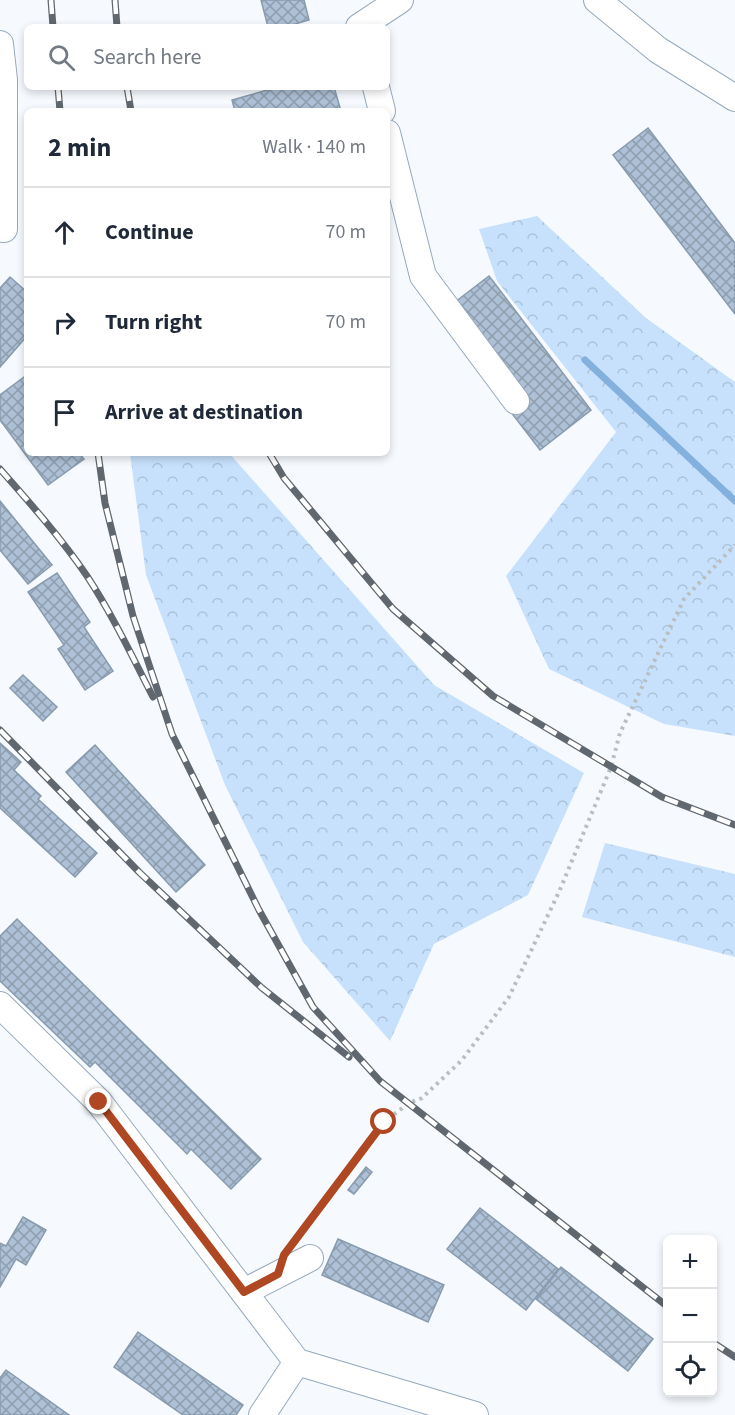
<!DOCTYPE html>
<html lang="en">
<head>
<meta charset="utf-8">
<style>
	:root { --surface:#fff; --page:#f6f6f7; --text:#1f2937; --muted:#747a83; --line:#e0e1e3 }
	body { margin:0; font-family:"Source Sans 3",sans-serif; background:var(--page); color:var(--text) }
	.controls { position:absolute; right:18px; bottom:18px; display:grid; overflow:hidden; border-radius:9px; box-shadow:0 3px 9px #0003 }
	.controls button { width:54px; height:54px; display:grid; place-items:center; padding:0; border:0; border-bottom:2px solid var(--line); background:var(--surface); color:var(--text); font:30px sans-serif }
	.stop { position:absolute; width:18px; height:18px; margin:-14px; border:4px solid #af4822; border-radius:50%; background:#fff }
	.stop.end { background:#af4822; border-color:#fff; box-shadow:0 2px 6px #0008 }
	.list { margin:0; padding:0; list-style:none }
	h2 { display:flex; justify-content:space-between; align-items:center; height:78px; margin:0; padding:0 24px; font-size:26px }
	h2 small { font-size:20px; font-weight:400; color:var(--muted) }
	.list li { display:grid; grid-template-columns:39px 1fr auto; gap:18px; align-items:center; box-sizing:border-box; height:90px; padding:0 24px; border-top:2px solid var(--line) }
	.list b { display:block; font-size:22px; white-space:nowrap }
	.list em { font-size:20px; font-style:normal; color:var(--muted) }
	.icon { flex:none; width:33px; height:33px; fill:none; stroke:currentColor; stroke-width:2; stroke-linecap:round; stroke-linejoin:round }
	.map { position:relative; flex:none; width:735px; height:1415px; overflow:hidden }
	.search { position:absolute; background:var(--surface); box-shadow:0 3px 9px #0003; left:24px; top:24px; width:366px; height:66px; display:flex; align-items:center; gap:15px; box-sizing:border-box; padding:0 21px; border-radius:9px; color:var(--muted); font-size:22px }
	.panel { position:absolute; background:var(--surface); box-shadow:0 3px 9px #0003; left:24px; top:108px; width:366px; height:348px; border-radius:9px }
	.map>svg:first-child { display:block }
	.forest { fill:url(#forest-crowns) }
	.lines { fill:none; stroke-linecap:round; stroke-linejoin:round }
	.stream { stroke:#84b0dd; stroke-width:7 }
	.building { fill:url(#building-cross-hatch); stroke:#889bae; stroke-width:1.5 }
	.minor-casing { stroke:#96a9bd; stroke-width:28 }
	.path { stroke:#b9bec3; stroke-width:4; stroke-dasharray:3 4.5; stroke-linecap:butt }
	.minor { stroke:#fff; stroke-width:26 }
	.rail-casing { stroke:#60676e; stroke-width:7 }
	.rail { stroke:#fff; stroke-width:4.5; stroke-dasharray:14; stroke-linecap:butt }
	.route { stroke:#af4822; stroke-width:8 }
</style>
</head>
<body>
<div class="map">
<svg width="735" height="1415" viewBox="0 0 735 1415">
	<defs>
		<pattern id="forest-crowns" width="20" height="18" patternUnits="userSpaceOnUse" patternTransform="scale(1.5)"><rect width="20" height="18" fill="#c7e1fc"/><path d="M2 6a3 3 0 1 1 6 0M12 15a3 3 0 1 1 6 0" fill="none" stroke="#abc2d9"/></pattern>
		<pattern id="building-cross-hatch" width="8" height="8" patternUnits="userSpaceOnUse" patternTransform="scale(1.5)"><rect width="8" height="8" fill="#adc0d5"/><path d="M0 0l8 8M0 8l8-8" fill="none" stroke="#8d9dae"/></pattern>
	</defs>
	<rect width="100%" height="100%" fill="#f6fafe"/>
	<!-- forest -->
	<g class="forest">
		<polygon points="537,216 646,318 735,382 735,736 664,724 549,669 506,576 616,432 497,281 479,229"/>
		<polygon points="130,453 229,453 434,685 584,773 528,895 434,944 390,1041 303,942 225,785 146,575"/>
		<polygon points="605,843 735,874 735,957 582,917"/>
	</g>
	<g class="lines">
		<!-- stream -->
		<polyline class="stream" points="585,360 735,501"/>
	</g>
	<!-- building -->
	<g class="building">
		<polygon points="261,0 304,0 309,20 285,27 268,27"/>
		<polygon points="278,87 334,87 341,111 235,111 232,100"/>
		<polygon points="648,128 735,243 735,314 613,155"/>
		<polygon points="489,276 591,410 540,450 437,316"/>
		<polygon points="10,277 27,292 27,336 0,367 0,288"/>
		<polygon points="24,377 27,381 27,453 79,453 84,459 48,485 0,420 0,395"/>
		<polygon points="0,501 52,565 28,584 0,550"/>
		<polygon points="57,573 90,622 84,627 113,671 85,690 58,649 64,645 28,592"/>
		<polygon points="23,675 57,707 43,721 10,688"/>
		<polygon points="0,743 21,762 14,770 41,796 38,799 97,853 75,877 0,808"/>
		<polygon points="95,745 205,865 176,892 66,772"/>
		<polygon points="17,919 261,1159 231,1189 191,1149 187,1154 95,1062 90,1067 0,981 0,936"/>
		<polygon points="366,1167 372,1172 354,1194 348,1190"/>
		<polygon points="480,1208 558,1269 526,1310 447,1249"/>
		<polygon points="23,1217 46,1230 26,1265 16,1259 0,1287 0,1243 6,1246"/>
		<polygon points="338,1239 444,1285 428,1322 322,1275"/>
		<polygon points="561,1267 653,1339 628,1371 536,1299"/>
		<polygon points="138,1332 243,1405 236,1415 183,1415 114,1367"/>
		<polygon points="6,1370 69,1415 0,1415 0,1378"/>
	</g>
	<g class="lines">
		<!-- minor casing -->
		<g class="minor-casing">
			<g id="minor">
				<polyline points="597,0 658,50 735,98"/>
				<polyline points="359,27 400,0"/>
				<polyline points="0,44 4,80 4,229"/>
				<polyline points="376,87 382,111"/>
				<polyline points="387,133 423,276 516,401"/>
				<polyline points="0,1005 99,1102 297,1362 475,1415"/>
				<polyline points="244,1292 310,1258"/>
				<polyline points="262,1415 297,1362"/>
			</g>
		</g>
		<!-- path -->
		<polyline class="path" points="297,1238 384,1122 409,1103 422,1098 462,1060 509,997 559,892 611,767 620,733 684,599 735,545"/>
		<!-- minor -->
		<use href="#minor" class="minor"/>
		<!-- rail casing -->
		<g class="rail-casing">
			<g id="rail">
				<polyline points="51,0 53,27"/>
				<polyline points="115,0 117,27"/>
				<polyline points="58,87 60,111"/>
				<polyline points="127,87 131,111"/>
				<polyline points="98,453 105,503 133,616 172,734 259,910 313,1007 380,1081 668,1307"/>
				<polyline points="269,453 284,478 393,609 493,696 662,797 735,825"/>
				<path d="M 0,469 C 30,503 61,538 87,576 C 112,614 132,656 153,697"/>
				<polyline points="0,730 139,872 262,988 349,1057"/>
				<polyline points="712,1342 735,1357"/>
			</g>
		</g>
		<!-- rail -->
		<use href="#rail" class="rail"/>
	</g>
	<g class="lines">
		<!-- route -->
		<polyline class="route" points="99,1102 244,1292 278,1274 284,1255 384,1122"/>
	</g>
</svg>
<div class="controls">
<button>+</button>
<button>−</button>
<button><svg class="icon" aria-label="locate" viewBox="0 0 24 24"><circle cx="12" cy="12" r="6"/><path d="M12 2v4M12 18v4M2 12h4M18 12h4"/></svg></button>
</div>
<div class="stop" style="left:384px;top:1122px"></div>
<div class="stop end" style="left:99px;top:1102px"></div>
<div class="search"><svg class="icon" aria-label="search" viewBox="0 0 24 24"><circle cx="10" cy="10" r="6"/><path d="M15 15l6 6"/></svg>Search here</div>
<section class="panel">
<h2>2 min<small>Walk · 140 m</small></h2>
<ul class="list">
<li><svg class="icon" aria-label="ahead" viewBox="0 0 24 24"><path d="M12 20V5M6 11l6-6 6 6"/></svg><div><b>Continue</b></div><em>70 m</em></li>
<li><svg class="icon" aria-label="right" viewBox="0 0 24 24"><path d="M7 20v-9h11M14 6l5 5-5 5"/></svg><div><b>Turn right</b></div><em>70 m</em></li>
<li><svg class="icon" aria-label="arrive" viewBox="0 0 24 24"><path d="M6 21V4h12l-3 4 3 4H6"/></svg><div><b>Arrive at destination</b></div></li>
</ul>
</section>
</div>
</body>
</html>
